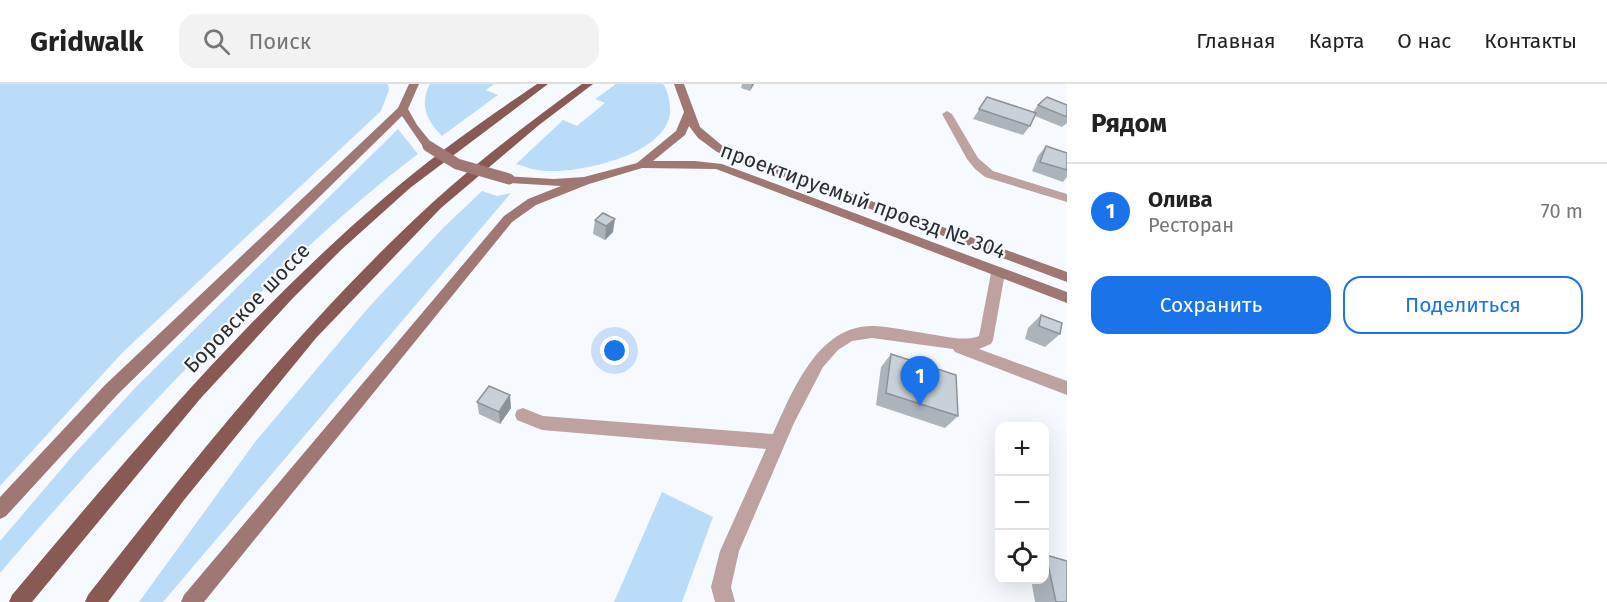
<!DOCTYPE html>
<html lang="ru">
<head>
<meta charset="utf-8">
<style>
	:root { --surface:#fff; --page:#f2f2f2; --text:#222; --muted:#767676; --line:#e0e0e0; --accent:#1a73e8 }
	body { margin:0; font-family:"Fira Sans",sans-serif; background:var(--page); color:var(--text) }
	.controls { position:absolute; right:18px; bottom:18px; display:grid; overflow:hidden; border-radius:12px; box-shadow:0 6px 24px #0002 }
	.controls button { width:54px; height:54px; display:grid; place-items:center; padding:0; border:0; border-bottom:2px solid var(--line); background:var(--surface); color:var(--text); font:30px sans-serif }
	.you { position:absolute; left:615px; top:267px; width:21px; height:21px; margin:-15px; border:4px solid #fff; border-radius:50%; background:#1a73e8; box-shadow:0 0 0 9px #1a73e833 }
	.badge { display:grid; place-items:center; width:39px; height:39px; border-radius:50%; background:var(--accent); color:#fff; font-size:20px; font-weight:700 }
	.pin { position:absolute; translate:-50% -50px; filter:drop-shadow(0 2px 3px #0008) }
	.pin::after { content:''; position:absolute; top:32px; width:21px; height:18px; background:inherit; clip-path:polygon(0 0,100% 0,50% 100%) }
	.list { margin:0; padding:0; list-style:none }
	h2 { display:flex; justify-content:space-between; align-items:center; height:78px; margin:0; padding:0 24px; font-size:26px }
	h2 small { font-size:20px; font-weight:400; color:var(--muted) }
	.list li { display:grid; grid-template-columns:39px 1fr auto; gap:18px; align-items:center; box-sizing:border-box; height:96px; padding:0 24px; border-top:2px solid var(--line) }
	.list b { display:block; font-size:22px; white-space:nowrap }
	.list p { margin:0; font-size:20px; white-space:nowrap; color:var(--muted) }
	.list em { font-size:20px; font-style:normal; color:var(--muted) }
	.actions { display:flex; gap:12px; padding:18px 24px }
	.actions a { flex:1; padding:14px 0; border:2px solid var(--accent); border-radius:18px; text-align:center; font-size:21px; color:var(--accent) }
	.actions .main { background:var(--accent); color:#fff }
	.icon { flex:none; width:33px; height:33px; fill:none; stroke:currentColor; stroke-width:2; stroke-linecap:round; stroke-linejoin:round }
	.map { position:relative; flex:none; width:1067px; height:518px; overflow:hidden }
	header { display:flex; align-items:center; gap:36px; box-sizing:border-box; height:84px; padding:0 30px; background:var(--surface); border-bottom:2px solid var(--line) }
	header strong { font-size:28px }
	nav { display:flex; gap:33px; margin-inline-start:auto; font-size:21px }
	.search { width:420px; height:54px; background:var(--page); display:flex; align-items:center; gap:15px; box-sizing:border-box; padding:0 21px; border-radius:18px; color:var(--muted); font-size:22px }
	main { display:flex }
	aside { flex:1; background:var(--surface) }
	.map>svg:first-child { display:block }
	.green { fill:#bbdcf9 }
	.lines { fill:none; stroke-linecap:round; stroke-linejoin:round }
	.service { fill:#bea29f; fill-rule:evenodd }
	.secondary { fill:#a07873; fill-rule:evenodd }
	.primary { fill:#895a54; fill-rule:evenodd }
	.secondary-bridge { stroke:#a07873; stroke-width:11 }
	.wall { fill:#acb4bb }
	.shaded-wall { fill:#8c9299 }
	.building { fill:#c8d1da; stroke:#8c9299; stroke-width:1.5 }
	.labels { text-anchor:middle; stroke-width:4.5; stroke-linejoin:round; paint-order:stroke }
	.street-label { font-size:21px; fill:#292d30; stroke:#f6fafe }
</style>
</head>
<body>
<header>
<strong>Gridwalk</strong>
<div class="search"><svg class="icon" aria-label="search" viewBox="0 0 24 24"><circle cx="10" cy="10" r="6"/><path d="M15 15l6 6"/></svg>Поиск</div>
<nav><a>Главная</a><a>Карта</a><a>О нас</a><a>Контакты</a></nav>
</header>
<main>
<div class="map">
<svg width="1067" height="518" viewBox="0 0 1067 518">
	<rect width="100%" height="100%" fill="#f6fafe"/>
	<!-- green -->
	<g class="green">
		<polygon points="0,0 388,0 389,6 381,27 123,268 0,402"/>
		<path d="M 430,0 L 494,0 L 486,6 L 498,11 L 442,52 C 427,37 419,20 430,0 Z"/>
		<path d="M 616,0 L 663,0 C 668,7 669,14 670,22 C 675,69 582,89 547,87 C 536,87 526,83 516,80 L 563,36 L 577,42 L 605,19 L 595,15 Z"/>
		<path d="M 398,45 L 418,70 C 341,128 273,195 206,264 C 135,337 66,411 0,489 L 0,457 L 75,369 L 136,303 Z"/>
		<polygon points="482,107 497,112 511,109 163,518 139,518 255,358 369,223 443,144"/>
		<polygon points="662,408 713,433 682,518 614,518"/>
	</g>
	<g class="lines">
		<!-- service -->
		<g class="service">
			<polygon points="947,27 952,30 978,74 993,87 1067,110 1067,118 985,93 975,85 967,75 942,30"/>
			<path d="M 998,184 L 1005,189 L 993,256 L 991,260 L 979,265 L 1067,297 L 1067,311 L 955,268 L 953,265 L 872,254 L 852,257 L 838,266 L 823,283 L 794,339 L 739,467 L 731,503 L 735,518 L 715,518 L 711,503 L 720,467 L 766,365 L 542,346 L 517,336 L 515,331 L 517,326 L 523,324 L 543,332 L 773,350 C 792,308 818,240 874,242 C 892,243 911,247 929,250 C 944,252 964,258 979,252 L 991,189 Z"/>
		</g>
		<!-- secondary -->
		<g class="secondary">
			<polygon points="409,0 419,0 408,25 417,41 434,62 432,64 424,64 402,32 117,311 6,432 0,435 0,413 105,301 398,24"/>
			<polygon points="674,0 684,0 700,43 725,64 1067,188 1067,198 717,68 698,54 689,42 685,51 653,77 695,77 722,80 1067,208 1067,219 716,85 642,84 589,100 536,121 512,138 204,518 181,518 184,511 504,132 528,115 561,102 509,99 503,95 505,92 554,95 584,93 637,79 676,47 684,28"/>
		</g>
		<!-- primary -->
		<g class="primary">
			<path d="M 537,0 L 548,0 L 410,104 L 341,166 L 293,214 L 200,315 L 32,518 L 9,518 L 12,511 C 129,372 246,232 384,114 C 432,72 484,36 537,0 Z"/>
			<path d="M 582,0 L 593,0 L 539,41 L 441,124 L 316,254 L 184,416 L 108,518 L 85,518 L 88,511 C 195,374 304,237 432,119 C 479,76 531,37 582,0 Z"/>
		</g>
		<!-- secondary-bridge -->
		<polyline class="secondary-bridge" points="428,62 457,80 509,95"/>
	</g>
	<!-- wall -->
	<g class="wall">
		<polygon points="742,0 754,0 750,7 741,4"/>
		<polygon points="987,13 1033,28 1038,21 1067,21 1067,39 1062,43 1035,32 1030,42 1023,51 973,35"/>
		<polygon points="1046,62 1067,69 1067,93 1063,98 1032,87 1038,72"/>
		<polygon points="603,129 613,148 605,156 593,150 595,136"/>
		<polygon points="1041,231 1060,250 1045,263 1025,255 1028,244"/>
		<polygon points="891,270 958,332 945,344 876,321 881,283"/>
		<polygon points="477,318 511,324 500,340 479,330"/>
		<polygon points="1044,471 1046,471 1067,518 1035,518 1031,495 1044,495"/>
	</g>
	<!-- shaded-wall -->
	<g class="shaded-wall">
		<polygon points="752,0 754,0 750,7"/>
		<polygon points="615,135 613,148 605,156 606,142"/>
		<polygon points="510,311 511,324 500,340 499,328"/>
	</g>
	<!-- building -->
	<g class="building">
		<polygon points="987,13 1036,29 1030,42 979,25"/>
		<polygon points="1047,13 1067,21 1067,33 1038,21"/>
		<polygon points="1046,62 1067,69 1067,86 1040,78"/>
		<polygon points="603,129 615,135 606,142 595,136"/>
		<polygon points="1041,231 1062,239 1060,250 1039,242"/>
		<polygon points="891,270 956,291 958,332 886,309"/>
		<polygon points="489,302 510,311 499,328 477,318"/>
		<polygon points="1046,471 1067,477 1067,518 1056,518"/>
	</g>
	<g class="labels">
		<!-- street labels -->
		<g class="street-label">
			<text transform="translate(863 117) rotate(20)" y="7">проектируемый проезд № 304</text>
			<text transform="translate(247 224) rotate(-46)" y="7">Боровское шоссе</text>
		</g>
	</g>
</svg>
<div class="controls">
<button>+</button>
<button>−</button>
<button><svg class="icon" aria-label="locate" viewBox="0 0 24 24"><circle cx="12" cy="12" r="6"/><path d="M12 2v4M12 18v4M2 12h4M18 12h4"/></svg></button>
</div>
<div class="you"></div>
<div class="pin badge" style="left:920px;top:322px">1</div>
</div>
<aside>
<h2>Рядом<small></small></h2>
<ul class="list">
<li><span class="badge">1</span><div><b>Олива</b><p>Ресторан</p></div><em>70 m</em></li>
</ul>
<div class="actions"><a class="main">Сохранить</a><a>Поделиться</a></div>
</aside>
</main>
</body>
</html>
